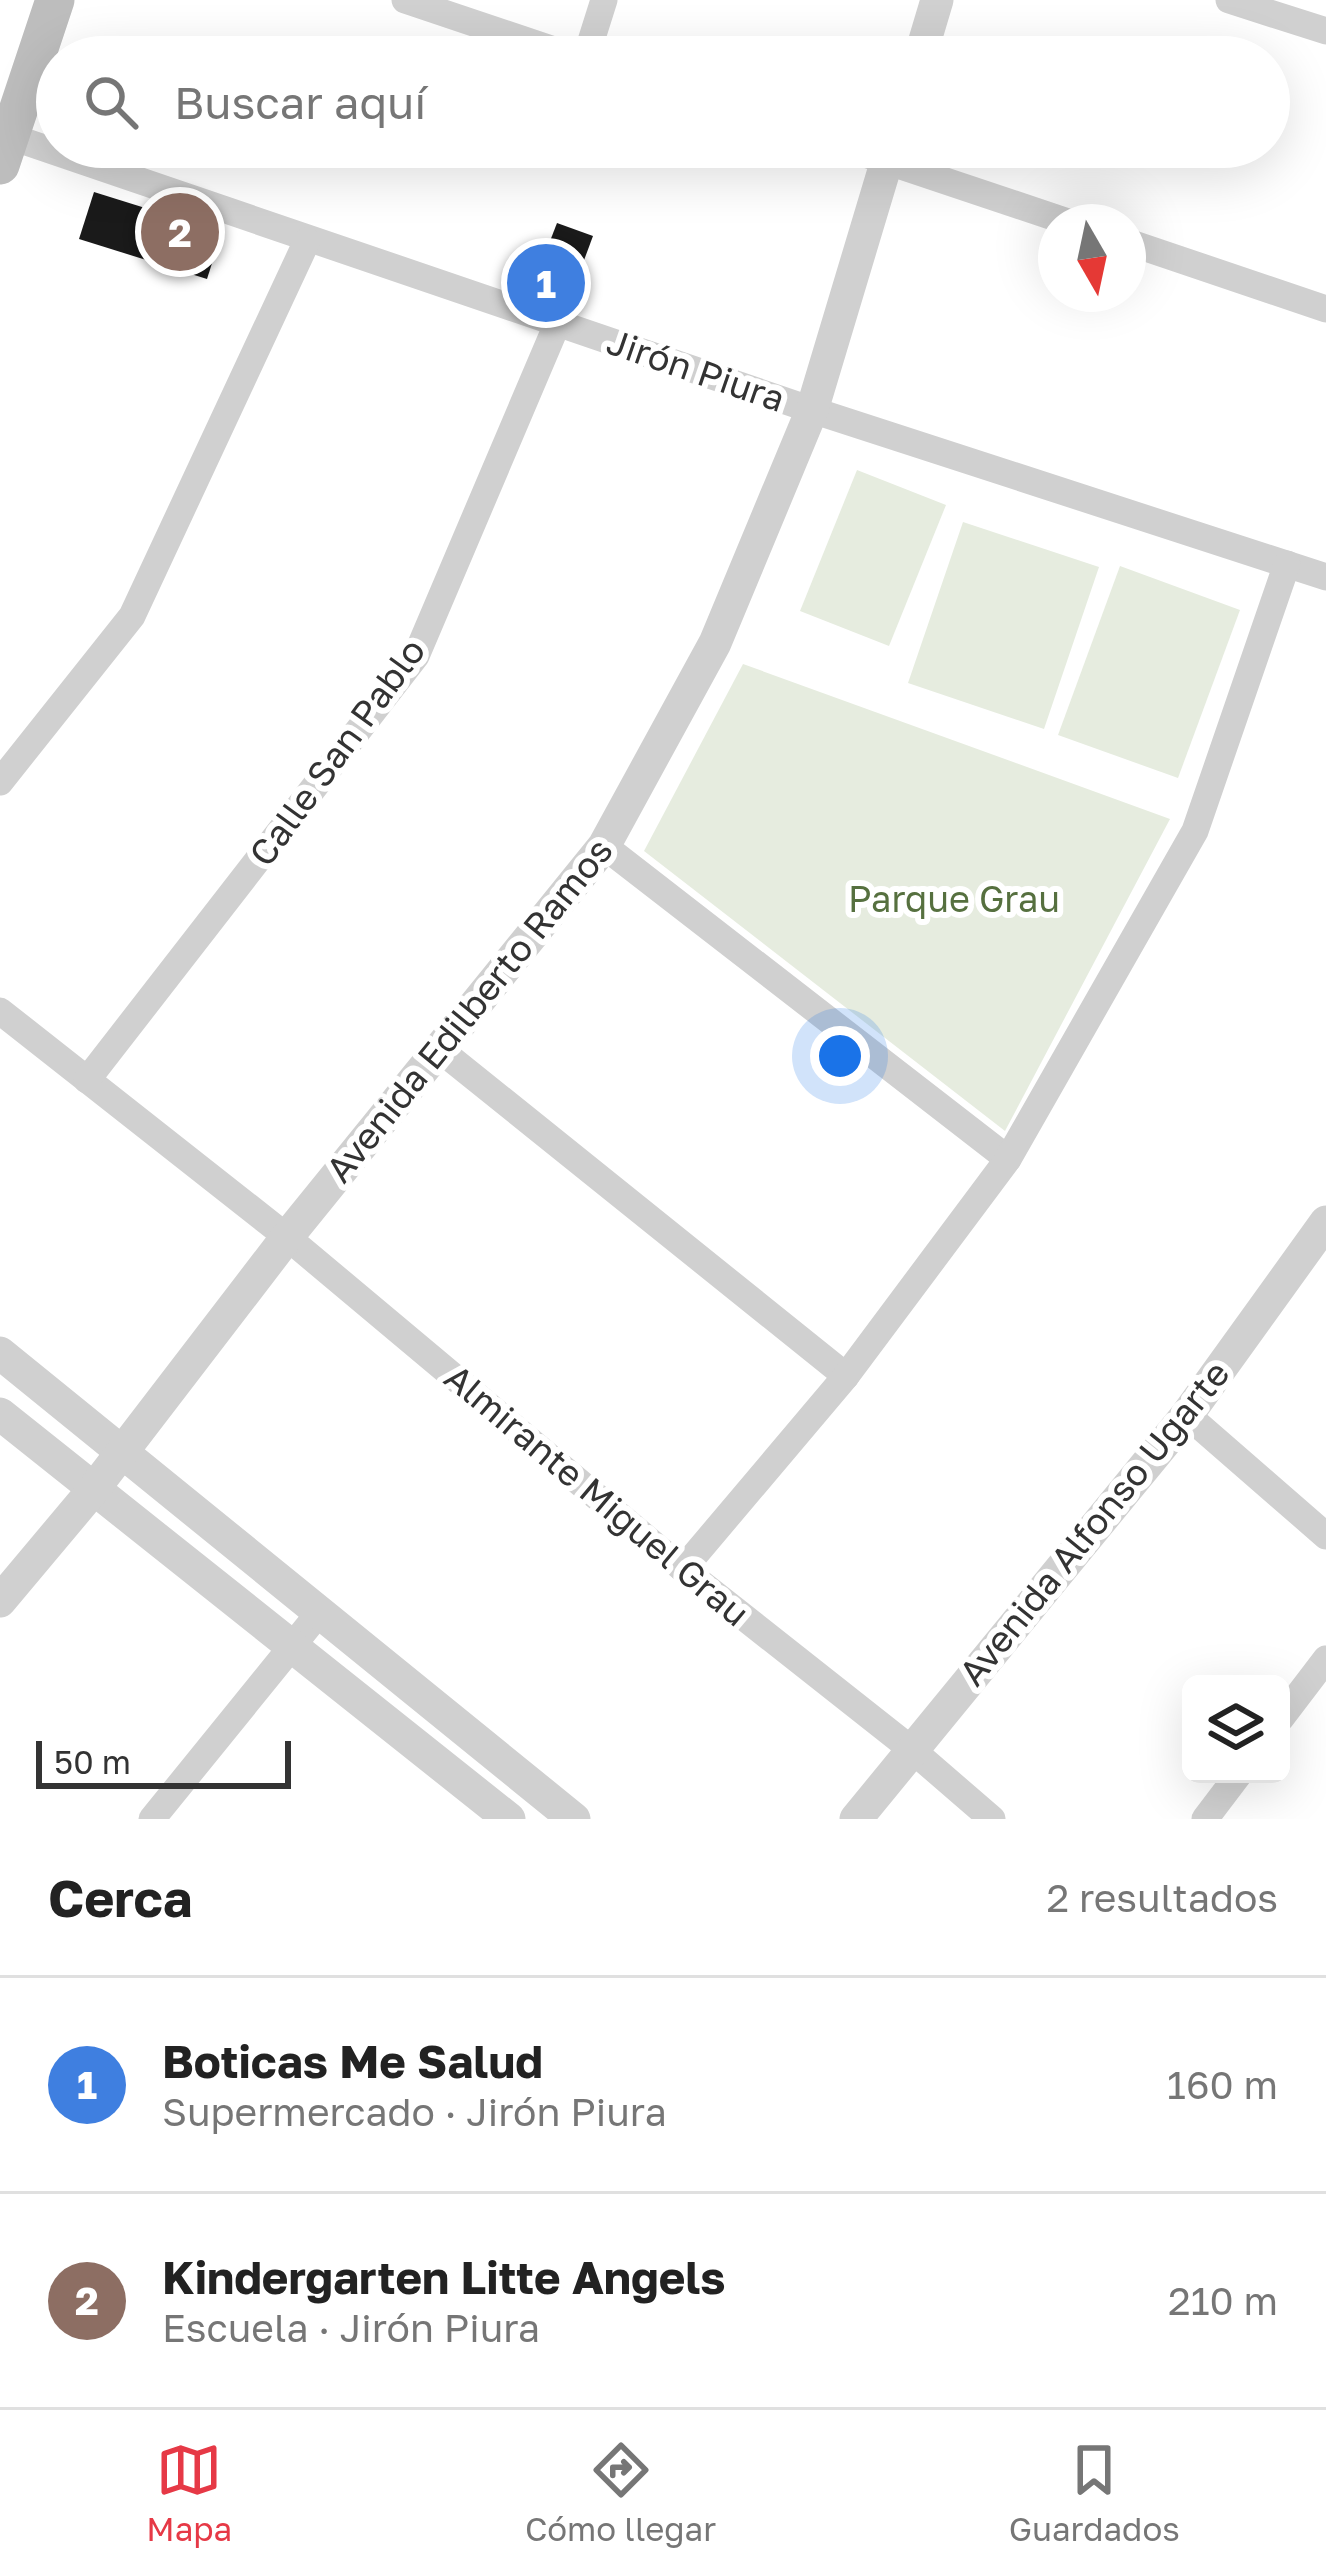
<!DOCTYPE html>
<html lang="es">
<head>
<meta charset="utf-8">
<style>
	:root { --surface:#fff; --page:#f6f6f6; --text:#222; --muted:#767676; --line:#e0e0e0; --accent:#e63946 }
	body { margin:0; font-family:"Golos Text",sans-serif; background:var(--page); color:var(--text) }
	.controls { position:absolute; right:36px; bottom:36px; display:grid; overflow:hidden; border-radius:18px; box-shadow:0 12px 48px #0002 }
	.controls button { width:108px; height:108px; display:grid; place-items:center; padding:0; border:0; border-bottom:3px solid var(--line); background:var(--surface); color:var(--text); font:60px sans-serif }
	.compass { position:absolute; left:1038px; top:204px; width:108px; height:108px; border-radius:50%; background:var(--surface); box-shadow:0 12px 48px #0002; rotate:171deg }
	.scale { position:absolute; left:36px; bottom:30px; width:255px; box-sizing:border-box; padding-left:12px; border:6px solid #333; border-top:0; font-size:33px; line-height:42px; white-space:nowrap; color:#333; -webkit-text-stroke:9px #fff; paint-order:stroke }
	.you { position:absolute; left:840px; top:1056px; width:42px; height:42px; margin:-30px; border:9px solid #fff; border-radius:50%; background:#1a73e8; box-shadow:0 0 0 18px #1a73e833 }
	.badge { display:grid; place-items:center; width:78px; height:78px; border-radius:50%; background:var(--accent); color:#fff; font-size:39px; font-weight:700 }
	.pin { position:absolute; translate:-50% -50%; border:6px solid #fff; box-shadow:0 3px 12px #0006 }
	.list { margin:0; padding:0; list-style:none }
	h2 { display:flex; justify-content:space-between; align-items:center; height:156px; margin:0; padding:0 48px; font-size:51px }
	h2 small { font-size:39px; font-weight:400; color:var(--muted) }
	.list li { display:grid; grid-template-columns:78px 1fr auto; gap:36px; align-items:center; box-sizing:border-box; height:216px; padding:0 48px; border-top:3px solid var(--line) }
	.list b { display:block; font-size:45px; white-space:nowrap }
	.list p { margin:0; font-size:39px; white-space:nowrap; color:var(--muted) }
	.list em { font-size:39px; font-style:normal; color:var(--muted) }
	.icon { flex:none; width:66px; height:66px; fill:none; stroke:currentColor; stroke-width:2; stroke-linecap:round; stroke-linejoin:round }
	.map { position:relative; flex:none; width:1326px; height:1819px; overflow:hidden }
	.search { position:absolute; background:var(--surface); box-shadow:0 12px 48px #0002; left:36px; right:36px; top:36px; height:132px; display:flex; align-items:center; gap:30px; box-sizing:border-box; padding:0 42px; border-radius:66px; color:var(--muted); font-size:45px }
	.sheet { height:588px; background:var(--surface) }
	nav { display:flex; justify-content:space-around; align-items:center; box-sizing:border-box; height:168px; border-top:3px solid var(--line); background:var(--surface); font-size:33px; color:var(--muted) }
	nav a { display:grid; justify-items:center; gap:6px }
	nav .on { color:var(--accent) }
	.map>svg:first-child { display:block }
	.green { fill:#e6ecdf }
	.building { fill:#1a1a1a }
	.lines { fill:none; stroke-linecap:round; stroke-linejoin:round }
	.minor { stroke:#d0d0d0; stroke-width:27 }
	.tertiary { stroke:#d0d0d0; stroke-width:33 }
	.secondary { stroke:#bdbdbd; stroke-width:39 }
	.labels { text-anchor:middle; stroke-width:12; stroke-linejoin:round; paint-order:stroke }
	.street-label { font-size:36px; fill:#333; stroke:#fff }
	.park-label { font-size:36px; fill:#56703f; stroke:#fff }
</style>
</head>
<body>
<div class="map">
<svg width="1326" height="1819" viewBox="0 0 1326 1819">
	<rect width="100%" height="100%" fill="#fff"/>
	<!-- green -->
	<g class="green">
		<polygon points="857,470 946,505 889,646 800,611"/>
		<polygon points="963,522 1099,567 1044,729 908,683"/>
		<polygon points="1120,566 1240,610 1178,778 1058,735"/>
		<polygon points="743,664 1170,819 1005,1131 644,851"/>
	</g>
	<!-- building -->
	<g class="building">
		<polygon points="94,192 222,232 207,279 79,239"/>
		<polygon points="557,223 593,236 570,298 533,285"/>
	</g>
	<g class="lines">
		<!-- minor -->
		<g class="minor">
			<polyline points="405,0 575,57"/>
			<polyline points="1229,0 1326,31"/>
			<polyline points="586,57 604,0"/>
			<polyline points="0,133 812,410 1326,577"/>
			<polyline points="844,147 1068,222"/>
			<polyline points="1128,242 1326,309"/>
			<polyline points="0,782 132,616 307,241"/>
			<polyline points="604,846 1008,1159"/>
			<polyline points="0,1011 287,1237 683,1569 911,1749 992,1819"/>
			<polyline points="439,1049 846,1376"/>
			<polyline points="87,1080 416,656 558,322"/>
			<polyline points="1187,1415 1326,1536"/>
			<polyline points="683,1569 846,1376 1008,1159 1195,831 1287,564"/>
			<polyline points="1281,1718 1326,1659"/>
			<polyline points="152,1819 319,1613"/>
			<polyline points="1205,1819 1239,1774"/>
		</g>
		<!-- tertiary -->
		<g class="tertiary">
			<polyline points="920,57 937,0"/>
			<polyline points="0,1353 574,1819"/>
			<polyline points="0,1414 509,1819"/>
			<polyline points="0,1601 93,1490 287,1237 604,846 715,643 812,410 891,147"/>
			<polyline points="856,1819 1187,1415 1326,1222"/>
		</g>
		<!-- secondary -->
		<polyline class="secondary" points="0,165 55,0"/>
	</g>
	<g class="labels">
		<!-- street labels -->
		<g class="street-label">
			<text transform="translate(696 370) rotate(19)" y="13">Jirón Piura</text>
			<text transform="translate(337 752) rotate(-54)" y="13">Calle San Pablo</text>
			<text transform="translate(469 1010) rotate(-51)" y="13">Avenida Edilberto Ramos</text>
			<text transform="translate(597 1495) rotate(40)" y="13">Almirante Miguel Grau</text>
			<text transform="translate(1094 1523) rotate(-51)" y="13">Avenida Alfonso Ugarte</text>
		</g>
		<!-- park labels -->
		<g class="park-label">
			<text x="954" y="912">Parque Grau</text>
		</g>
	</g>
</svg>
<div class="controls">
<button><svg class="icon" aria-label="layers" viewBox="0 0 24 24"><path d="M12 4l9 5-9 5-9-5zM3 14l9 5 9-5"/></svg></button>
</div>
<svg class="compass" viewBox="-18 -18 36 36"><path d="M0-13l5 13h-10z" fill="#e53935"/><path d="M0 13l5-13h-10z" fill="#767676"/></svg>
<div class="scale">50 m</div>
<div class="you"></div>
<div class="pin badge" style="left:546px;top:283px;background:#3f7fe0">1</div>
<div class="pin badge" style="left:180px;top:232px;background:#8d6e63">2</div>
<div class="search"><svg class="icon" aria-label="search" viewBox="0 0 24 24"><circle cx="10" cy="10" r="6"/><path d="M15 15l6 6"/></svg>Buscar aquí</div>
</div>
<section class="sheet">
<h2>Cerca<small>2 resultados</small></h2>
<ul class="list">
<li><span class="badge" style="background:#3f7fe0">1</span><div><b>Boticas Me Salud</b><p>Supermercado · Jirón Piura</p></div><em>160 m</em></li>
<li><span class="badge" style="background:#8d6e63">2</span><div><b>Kindergarten Litte Angels</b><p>Escuela · Jirón Piura</p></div><em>210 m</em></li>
</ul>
</section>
<nav>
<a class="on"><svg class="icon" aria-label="map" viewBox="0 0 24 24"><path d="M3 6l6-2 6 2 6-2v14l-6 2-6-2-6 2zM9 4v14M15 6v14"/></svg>Mapa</a>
<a><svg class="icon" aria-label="directions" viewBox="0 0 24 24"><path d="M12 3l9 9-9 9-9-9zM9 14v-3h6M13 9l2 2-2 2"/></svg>Cómo llegar</a>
<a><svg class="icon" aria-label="saved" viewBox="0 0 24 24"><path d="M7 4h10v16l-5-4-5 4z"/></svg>Guardados</a>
</nav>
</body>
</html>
